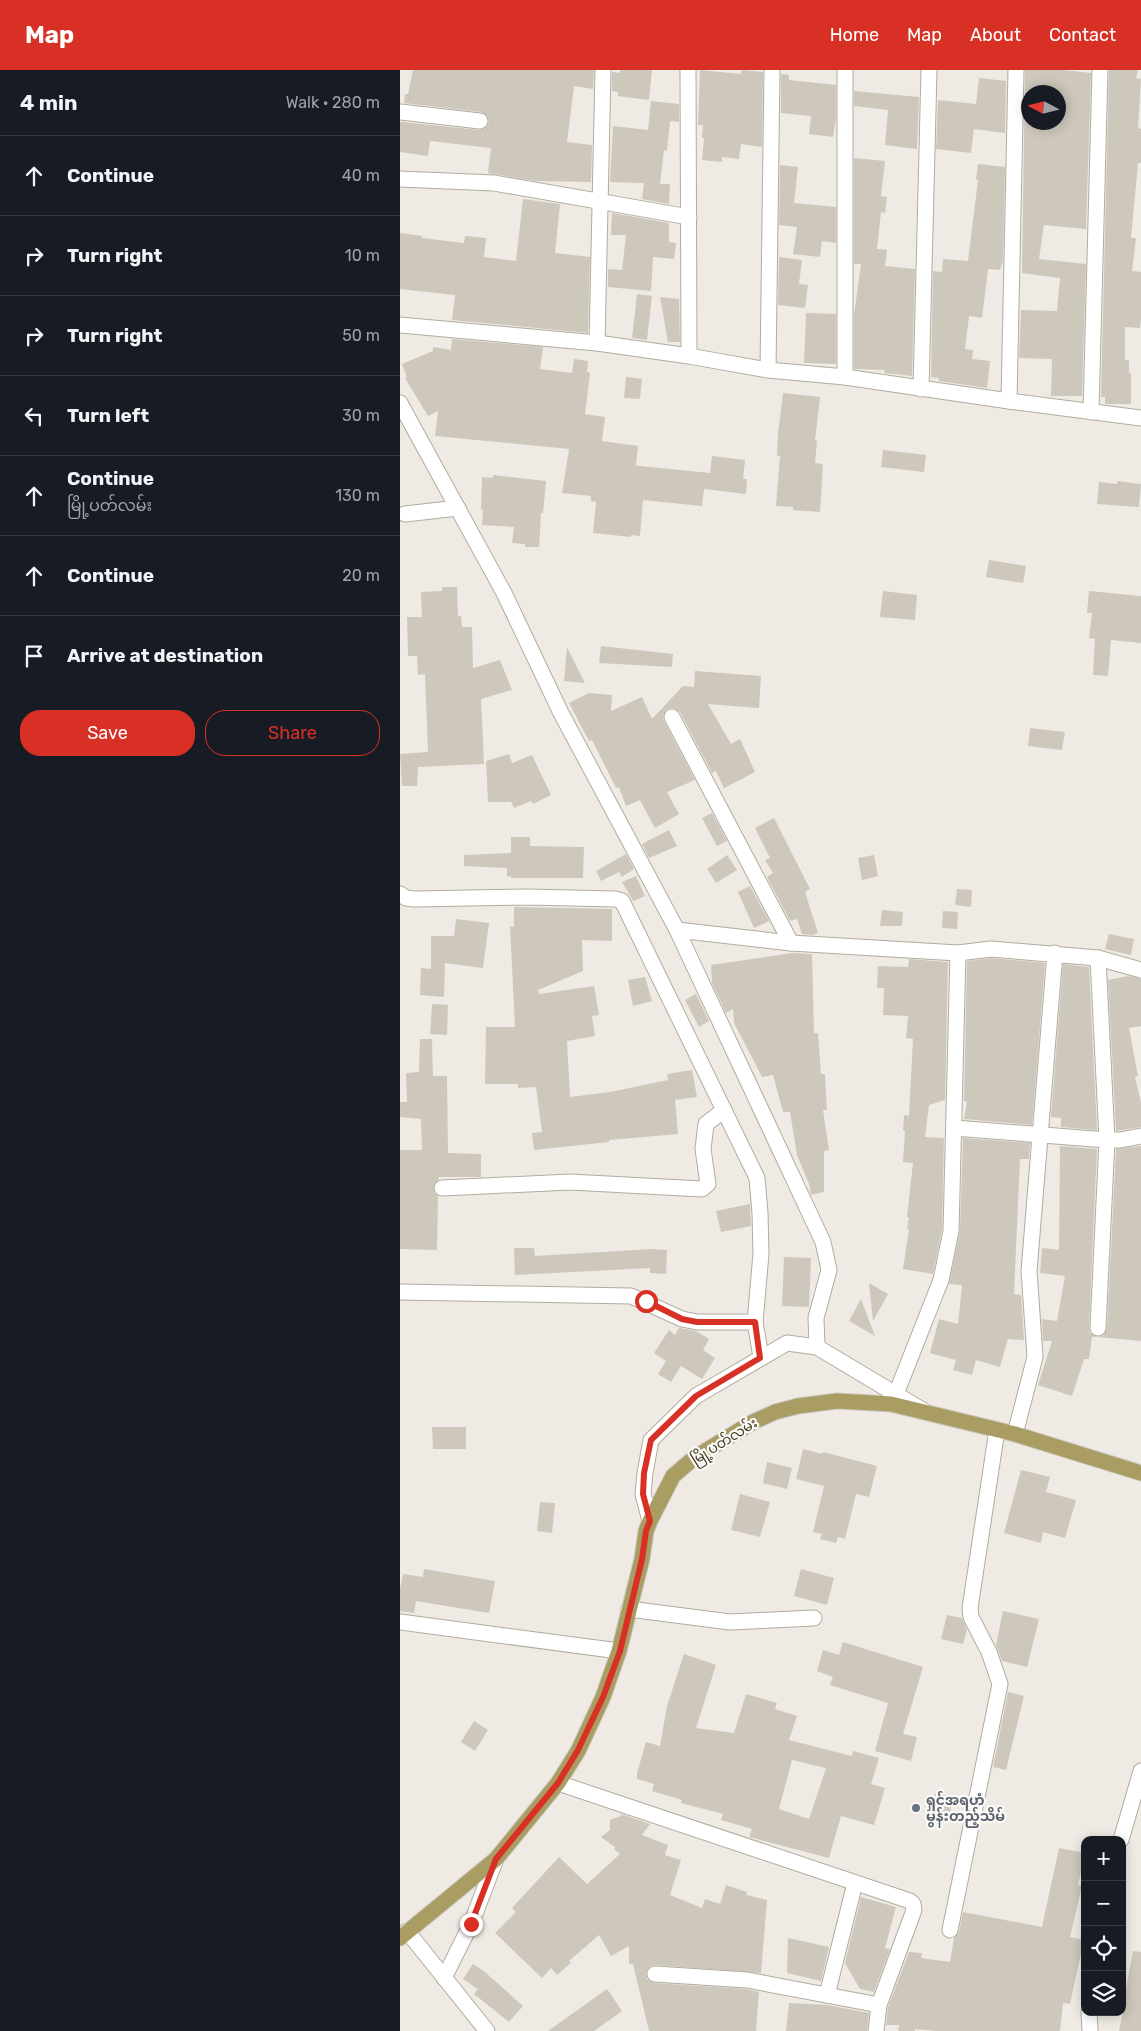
<!DOCTYPE html>
<html lang="en">
<head>
<meta charset="utf-8">
<style>
	:root { --surface:#171b24; --page:#242831; --text:#f1f3f6; --muted:#9ea1a6; --line:#363941; --accent:#d93025 }
	body { margin:0; font-family:Rubik,"Noto Sans Myanmar",sans-serif; background:var(--page); color:var(--text) }
	.controls { position:absolute; right:15px; bottom:15px; display:grid; overflow:hidden; border-radius:10px; box-shadow:0 2px 12px #0003 }
	.controls button { width:45px; height:45px; display:grid; place-items:center; padding:0; border:0; border-bottom:1px solid var(--line); background:var(--surface); color:var(--text); font:25px sans-serif }
	.compass { position:absolute; left:621px; top:15px; width:45px; height:45px; border-radius:50%; background:var(--surface); box-shadow:0 2px 12px #0003; rotate:277deg }
	.stop { position:absolute; width:15px; height:15px; margin:-11px; border:4px solid #d93025; border-radius:50%; background:#fff }
	.stop.end { background:#d93025; border-color:#fff; box-shadow:0 1px 5px #0008 }
	.list { margin:0; padding:0; list-style:none }
	h2 { display:flex; justify-content:space-between; align-items:center; height:65px; margin:0; padding:0 20px; font-size:21px }
	h2 small { font-size:16px; font-weight:400; color:var(--muted) }
	.list li { display:grid; grid-template-columns:32px 1fr auto; gap:15px; align-items:center; box-sizing:border-box; height:80px; padding:0 20px; border-top:1px solid var(--line) }
	.list b { display:block; font-size:19px; white-space:nowrap }
	.list p { margin:0; font-size:16px; white-space:nowrap; color:var(--muted) }
	.list em { font-size:16px; font-style:normal; color:var(--muted) }
	.actions { display:flex; gap:10px; padding:15px 20px }
	.actions a { flex:1; padding:11px 0; border:1px solid var(--accent); border-radius:20px; text-align:center; font-size:18px; color:var(--accent) }
	.actions .main { background:var(--accent); color:#fff }
	.icon { flex:none; width:28px; height:28px; fill:none; stroke:currentColor; stroke-width:2; stroke-linecap:round; stroke-linejoin:round }
	.map { position:relative; flex:none; width:741px; height:1961px; overflow:hidden }
	header { display:flex; align-items:center; gap:30px; box-sizing:border-box; height:70px; padding:0 25px; background:var(--accent); color:#fff }
	header strong { font-size:24px }
	nav { display:flex; gap:28px; margin-inline-start:auto; font-size:18px }
	main { display:flex }
	aside { flex:1; background:var(--surface) }
	.map>svg:first-child { display:block }
	.building { fill:#cec7bc; fill-rule:evenodd }
	.lines { fill:none; stroke-linecap:round; stroke-linejoin:round }
	.minor-casing { stroke:#b1ac9e; stroke-width:17 }
	.major-casing { stroke:#cbc9c1; stroke-width:17 }
	.minor { stroke:#fff; stroke-width:15 }
	.major { stroke:#aa9d64; stroke-width:15 }
	.route { stroke:#d93025; stroke-width:6 }
	.worship-dot { fill:#6b7280; stroke:#fbf9f6; stroke-width:2 }
	.labels { text-anchor:middle; stroke-width:4.5; stroke-linejoin:round; paint-order:stroke }
	.street-label { font-size:14px; fill:#443d21; stroke:#fbf9f6 }
	.worship-label { font-size:14px; font-weight:bold; fill:#5b616d; stroke:#fbf9f6; text-anchor:start }
</style>
</head>
<body>
<header>
<strong>Map</strong>
<nav><a>Home</a><a>Map</a><a>About</a><a>Contact</a></nav>
</header>
<main>
<aside>
<h2>4 min<small>Walk · 280 m</small></h2>
<ul class="list">
<li><svg class="icon" aria-label="ahead" viewBox="0 0 24 24"><path d="M12 20V5M6 11l6-6 6 6"/></svg><div><b>Continue</b></div><em>40 m</em></li>
<li><svg class="icon" aria-label="right" viewBox="0 0 24 24"><path d="M7 20v-9h11M14 6l5 5-5 5"/></svg><div><b>Turn right</b></div><em>10 m</em></li>
<li><svg class="icon" aria-label="right" viewBox="0 0 24 24"><path d="M7 20v-9h11M14 6l5 5-5 5"/></svg><div><b>Turn right</b></div><em>50 m</em></li>
<li><svg class="icon" aria-label="left" viewBox="0 0 24 24"><path d="M17 20v-9H6M10 6l-5 5 5 5"/></svg><div><b>Turn left</b></div><em>30 m</em></li>
<li><svg class="icon" aria-label="ahead" viewBox="0 0 24 24"><path d="M12 20V5M6 11l6-6 6 6"/></svg><div><b>Continue</b><p>မြို့ပတ်လမ်း</p></div><em>130 m</em></li>
<li><svg class="icon" aria-label="ahead" viewBox="0 0 24 24"><path d="M12 20V5M6 11l6-6 6 6"/></svg><div><b>Continue</b></div><em>20 m</em></li>
<li><svg class="icon" aria-label="arrive" viewBox="0 0 24 24"><path d="M6 21V4h12l-3 4 3 4H6"/></svg><div><b>Arrive at destination</b></div></li>
</ul>
<div class="actions"><a class="main">Save</a><a>Share</a></div>
</aside>
<div class="map">
<svg width="741" height="1961" viewBox="0 0 741 1961">
	<rect width="100%" height="100%" fill="#efebe4"/>
	<!-- building -->
	<g class="building">
		<polygon points="13,0 194,0 193,19 174,16 167,72 192,75 191,112 135,111 88,103 91,78 30,71 28,86 0,82 0,52 2,52 79,60 84,59 89,53 88,47 81,42 4,33 5,24 8,24"/>
		<polygon points="220,0 252,0 249,30 218,26 218,22 212,21 212,2 220,3"/>
		<polygon points="300,0 341,4 342,0 363,2 362,77 341,74 339,89 322,87 322,92 302,90 304,68 302,68 303,55 298,55"/>
		<path d="M 625,0 L 663,0 L 691,3 L 686,159 L 644,155 L 639,189 L 686,194 L 682,326 L 651,326 L 652,289 L 619,288 L 621,240 L 657,241 L 660,208 L 622,203 ZM 628,22 L 661,22 L 658,54 L 628,52 Z"/>
		<polygon points="709,0 738,0 736,8 741,9 738,58 741,59 741,93 738,93 731,168 736,168 732,201 741,202 741,248 740,258 725,257 725,290 729,290 729,303 731,303 731,334 705,334 705,327 701,327"/>
		<polygon points="381,4 389,5 389,10 436,15 436,49 433,67 409,64 411,46 381,43"/>
		<polygon points="579,8 606,11 605,63 574,59 571,83 536,79 538,30 576,34"/>
		<polygon points="454,21 519,27 517,79 485,75 488,40 454,36"/>
		<polygon points="251,31 279,34 279,52 270,51 267,81 264,80 260,114 270,114 269,134 242,129 244,113 210,112 213,56 248,60"/>
		<polygon points="454,88 485,91 481,126 487,127 485,143 481,142 477,179 487,180 485,196 515,199 512,306 484,303 485,300 454,299 454,245 461,194 454,194"/>
		<polygon points="578,94 605,97 603,191 600,200 588,199 582,248 569,246 565,279 573,280 572,289 590,291 587,318 539,311 539,308 531,307 533,201 542,202 543,189 568,191 578,110 576,109"/>
		<polygon points="380,95 398,97 394,133 436,137 436,173 422,171 420,187 393,184 397,157 379,155"/>
		<polygon points="123,129 160,134 155,183 190,187 188,263 52,250 55,225 0,219 0,163 22,166 22,168 64,173 65,166 86,168 84,187 116,191"/>
		<polygon points="212,143 269,153 269,172 276,173 274,189 253,187 251,221 208,217 208,199 222,200 226,165 211,165"/>
		<polygon points="379,187 402,190 399,214 408,215 405,238 378,235"/>
		<polygon points="237,224 252,226 247,270 232,268"/>
		<polygon points="260,227 279,229 280,272 268,272"/>
		<polygon points="406,243 436,244 436,294 404,293"/>
		<polygon points="52,269 143,277 140,299 172,303 174,289 188,291 187,302 190,303 185,344 205,347 202,371 238,376 236,395 240,396 310,403 312,386 345,390 343,409 347,409 346,424 304,419 302,436 243,430 240,466 231,465 231,467 193,463 196,432 191,431 191,426 162,423 169,379 35,366 38,341 28,346 5,308 7,307 2,294 33,281 33,277 51,280"/>
		<polygon points="226,307 242,309 240,329 224,328"/>
		<polygon points="383,323 420,327 415,370 417,371 415,393 423,394 420,442 393,440 393,437 376,436 380,386 377,386 378,364"/>
		<polygon points="483,380 526,385 524,402 481,397"/>
		<polygon points="93,405 146,411 143,443 141,443 139,477 125,477 125,474 112,473 114,457 82,455 83,440 81,440 82,407 93,408"/>
		<polygon points="717,411 741,414 739,437 697,434 699,412 717,414"/>
		<polygon points="589,490 626,496 623,513 586,507"/>
		<polygon points="42,517 57,517 58,546 61,546 62,557 72,557 73,598 100,590 112,620 81,629 84,694 18,697 17,716 2,716 0,684 28,682 25,604 18,605 17,586 8,586 7,547 22,547 21,522 42,521"/>
		<polygon points="483,521 517,525 515,550 480,547"/>
		<polygon points="689,521 741,526 741,573 711,570 708,606 693,605 695,569 689,568 692,543 687,543"/>
		<polygon points="201,576 273,584 272,597 199,593"/>
		<polygon points="167,577 185,613 164,611"/>
		<polygon points="295,601 361,606 359,638 308,634 331,674 340,669 355,702 324,718 316,701 312,703 280,642 273,638 267,639 263,646 264,651 295,710 267,722 279,744 255,758 240,730 226,736 219,717 216,718 192,670 189,671 169,633 189,623 212,625 211,641 242,627 252,649 283,616 294,617"/>
		<polygon points="630,658 665,662 662,680 628,676"/>
		<polygon points="109,684 112,693 132,685 151,725 133,734 131,731 114,738 111,732 88,732 86,691"/>
		<polygon points="312,743 327,771 317,776 302,748"/>
		<polygon points="374,748 410,819 405,822 418,863 413,865 402,864 397,849 390,851 367,807 373,803 365,790 370,788 355,758"/>
		<polygon points="269,760 277,776 249,788 242,774"/>
		<polygon points="111,767 130,767 130,776 184,777 183,808 111,808 111,806 107,807 107,798 64,796 64,785 111,783"/>
		<polygon points="226,784 234,799 222,807 219,802 201,811 196,801"/>
		<polygon points="327,785 337,800 316,813 307,799"/>
		<polygon points="474,785 478,806 462,810 458,788"/>
		<polygon points="236,806 245,826 233,831 222,812"/>
		<polygon points="350,816 369,851 354,858 338,822"/>
		<polygon points="557,819 572,820 571,837 555,835"/>
		<polygon points="114,837 212,839 212,871 182,870 183,901 138,920 139,924 194,916 199,945 192,946 195,966 167,971 170,1027 210,1022 268,1010 267,1004 292,1000 297,1027 275,1030 278,1064 209,1070 209,1072 134,1080 132,1063 142,1062 136,1017 118,1018 118,1014 85,1014 86,957 115,957 110,856 114,857"/>
		<polygon points="482,840 503,842 502,856 480,856"/>
		<polygon points="543,841 558,842 557,859 542,858"/>
		<polygon points="56,849 89,853 83,898 45,893 44,927 20,925 21,898 31,899 31,866 54,866"/>
		<polygon points="709,864 734,869 731,885 705,879"/>
		<polygon points="392,883 412,884 414,963 418,963 421,1004 425,1004 427,1040 423,1040 429,1080 424,1081 424,1122 411,1125 409,1114 397,1085 390,1042 383,1042 373,1005 362,1007 334,953 333,939 326,943 312,913 311,895"/>
		<polygon points="591,888 645,893 632,1055 564,1049 567,1031 564,1031 567,891"/>
		<polygon points="509,889 548,892 545,1030 529,1035 525,1067 544,1068 542,1160 533,1204 503,1199 509,1159 507,1159 509,1147 507,1147 513,1093 503,1092 505,1061 503,1060 504,1045 509,1046 513,969 506,968 508,946 483,945 484,918 477,918 478,896 508,897"/>
		<polygon points="663,894 689,897 697,1060 661,1057 661,1048 651,1047"/>
		<polygon points="728,906 741,909 741,956 729,958 738,1006 735,1007 741,1033 741,1057 716,1061 708,910"/>
		<polygon points="245,907 252,931 233,936 228,910"/>
		<polygon points="296,924 309,951 299,957 285,930"/>
		<polygon points="32,934 48,935 47,965 30,964"/>
		<polygon points="20,969 32,969 33,1006 47,1006 48,1083 81,1084 81,1107 39,1107 38,1110 34,1114 34,1123 38,1126 37,1180 0,1179 0,1080 22,1080 21,1049 0,1047 0,1032 7,1032 6,1003 19,1002"/>
		<polygon points="563,1068 630,1073 629,1089 620,1089 614,1224 621,1225 624,1270 608,1269 600,1297 576,1290 572,1305 553,1300 556,1290 530,1283 539,1249 558,1254 562,1215 549,1214 560,1161"/>
		<polygon points="660,1076 697,1079 689,1258 690,1263 697,1267 692,1267 689,1289 684,1289 672,1326 638,1315 652,1271 643,1271 642,1249 657,1251 665,1206 640,1203 642,1178 659,1180"/>
		<polygon points="741,1076 741,1271 697,1267 703,1266 707,1258 716,1079"/>
		<polygon points="350,1134 351,1156 321,1162 316,1141"/>
		<polygon points="114,1178 134,1178 135,1186 251,1179 267,1180 266,1204 250,1203 250,1198 115,1205"/>
		<polygon points="384,1187 411,1188 409,1237 382,1236"/>
		<polygon points="469,1213 488,1224 473,1251"/>
		<polygon points="461,1229 475,1266 449,1251"/>
		<polygon points="279,1258 296,1261 309,1269 303,1280 315,1288 302,1309 281,1296 271,1312 258,1304 266,1291 254,1283 269,1260 275,1265"/>
		<polygon points="32,1357 66,1357 66,1379 33,1379"/>
		<polygon points="403,1379 422,1384 423,1382 477,1396 469,1427 456,1424 445,1469 438,1467 436,1473 420,1469 422,1464 413,1462 424,1416 396,1409"/>
		<polygon points="367,1392 392,1398 387,1419 363,1413"/>
		<polygon points="621,1400 650,1407 646,1422 676,1430 665,1468 643,1462 641,1473 604,1463"/>
		<polygon points="340,1424 370,1432 360,1467 331,1460"/>
		<polygon points="140,1432 155,1433 152,1463 137,1461"/>
		<polygon points="24,1499 95,1511 89,1543 16,1531 14,1543 0,1541 0,1519 3,1504 23,1507"/>
		<polygon points="401,1499 434,1508 427,1535 394,1526"/>
		<polygon points="603,1541 639,1549 627,1597 602,1591 596,1575"/>
		<polygon points="547,1545 562,1548 567,1560 563,1574 541,1569"/>
		<polygon points="443,1572 523,1597 503,1664 517,1667 511,1691 475,1681 488,1633 430,1615 433,1607 417,1601 423,1580 439,1585"/>
		<path d="M 284,1584 L 316,1595 L 296,1658 L 334,1663 L 346,1624 L 377,1633 L 375,1639 L 397,1646 L 389,1670 L 452,1686 L 453,1681 L 479,1688 L 471,1714 L 485,1718 L 474,1755 L 441,1746 L 429,1788 L 349,1767 L 352,1759 L 321,1750 L 323,1744 L 281,1733 L 282,1730 L 252,1721 L 254,1714 L 237,1709 L 237,1703 L 246,1672 L 260,1676 L 267,1636 ZM 392,1690 L 426,1698 L 409,1749 L 379,1739 Z"/>
		<polygon points="608,1622 624,1626 606,1700 593,1697"/>
		<polygon points="74,1651 88,1660 75,1681 61,1672"/>
		<polygon points="535,1723 553,1727 549,1747 531,1743"/>
		<polygon points="221,1744 250,1754 242,1765 268,1775 265,1785 281,1790 270,1825 302,1838 305,1829 320,1834 326,1815 347,1822 346,1825 367,1830 361,1903 256,1895 250,1896 246,1903 247,1909 254,1913 346,1919 359,1922 356,1961 249,1961 233,1894 229,1894 229,1876 211,1886 199,1865 169,1891 171,1893 157,1905 151,1898 142,1908 95,1863 116,1842 112,1838 159,1787 187,1814 220,1784 214,1779 215,1777 201,1767 210,1760 210,1750 221,1746"/>
		<polygon points="659,1778 685,1783 678,1815 682,1816 670,1867 684,1870 670,1934 663,1933 660,1961 536,1961 515,1959 515,1961 498,1961 499,1955 486,1955 488,1937 509,1882 522,1883 521,1888 550,1892 554,1868 559,1862 563,1842 642,1857"/>
		<polygon points="461,1827 496,1837 485,1878 490,1879 474,1922 460,1919 445,1893"/>
		<polygon points="388,1868 429,1877 421,1911 387,1903"/>
		<polygon points="733,1881 741,1882 741,1961 719,1961 726,1929 724,1929"/>
		<polygon points="73,1894 85,1902 123,1936 109,1952 74,1924 78,1919 63,1909"/>
		<polygon points="207,1919 222,1941 194,1961 148,1961"/>
		<polygon points="389,1933 427,1935 469,1943 467,1961 386,1961"/>
	</g>
	<g class="lines">
		<!-- minor casing -->
		<g class="minor-casing">
			<g id="minor">
				<polyline points="288,0 289,286"/>
				<polyline points="0,42 80,51"/>
				<polyline points="0,109 94,113 289,147"/>
				<polyline points="0,255 197,273 289,286 368,300 445,307 609,331 741,348"/>
				<polyline points="197,273 203,0"/>
				<polyline points="368,300 372,0"/>
				<polyline points="445,307 445,0"/>
				<polyline points="521,319 529,0"/>
				<polyline points="609,331 616,0"/>
				<polyline points="0,333 104,523 161,643 277,860 423,1172 429,1200 416,1248 417,1277"/>
				<polyline points="691,342 700,0"/>
				<polyline points="5,444 58,438"/>
				<polyline points="272,647 391,873"/>
				<polyline points="0,824 6,828 14,829 127,827 215,829 222,831 357,1108 360,1143 361,1184 355,1252 361,1287"/>
				<polyline points="277,860 391,873 558,883 591,879 698,888"/>
				<polyline points="554,1058 707,1070 720,1070 741,1066"/>
				<polyline points="42,1118 170,1112 302,1119 308,1114 303,1079 306,1054 324,1040"/>
				<polyline points="0,1222 231,1226 282,1249 297,1252 355,1252"/>
				<polyline points="698,1258 707,1070 698,888 741,900"/>
				<polyline points="496,1324 541,1210 551,1161 558,883"/>
				<polyline points="615,1364 635,1287 629,1201 655,883"/>
				<polyline points="250,1451 243,1424 245,1403 251,1370 296,1326 387,1273 417,1277 524,1341"/>
				<polyline points="229,1539 330,1552 414,1548"/>
				<polyline points="0,1552 219,1581"/>
				<polyline points="158,1713 510,1831 513,1834 514,1840 479,1935 476,1961"/>
				<polyline points="721,1770 741,1701"/>
				<polyline points="550,1860 600,1614 589,1582 571,1547 570,1538 597,1360"/>
				<polyline points="7,1861 87,1961"/>
				<polyline points="255,1904 347,1910 479,1935"/>
				<polyline points="44,1908 71,1854 96,1789"/>
				<polyline points="427,1925 455,1813"/>
				<polyline points="689,1942 690,1961"/>
			</g>
		</g>
		<!-- major casing -->
		<g class="major-casing">
			<polyline id="major" points="0,1868 96,1789 158,1713 178,1681 203,1627 219,1581 242,1489 246,1461 250,1451 273,1406 294,1388 353,1352 375,1342 398,1336 437,1331 491,1334 615,1364 741,1403"/>
		</g>
		<!-- minor -->
		<use href="#minor" class="minor"/>
		<!-- major -->
		<use href="#major" class="major"/>
	</g>
	<g class="lines">
		<!-- route -->
		<polyline class="route" points="71,1854 96,1789 158,1713 178,1680 203,1627 220,1581 242,1489 246,1461 250,1451 243,1424 244,1403 251,1370 296,1326 360,1288 355,1252 297,1252 282,1249 246,1231"/>
	</g>
	<!-- markers -->
	<circle class="worship-dot" cx="516" cy="1738" r="5"/>
	<g class="labels">
		<!-- street labels -->
		<g class="street-label">
			<text transform="translate(324 1371) rotate(-32)" y="5">မြို့ပတ်လမ်း</text>
		</g>
		<!-- worship labels -->
		<g class="worship-label">
			<text x="526" y="1735">ရှင်အရဟံ<tspan x="526" dy="16">မွန်းတည့်သိမ်</tspan></text>
		</g>
	</g>
</svg>
<div class="controls">
<button>+</button>
<button>−</button>
<button><svg class="icon" aria-label="locate" viewBox="0 0 24 24"><circle cx="12" cy="12" r="6"/><path d="M12 2v4M12 18v4M2 12h4M18 12h4"/></svg></button>
<button><svg class="icon" aria-label="layers" viewBox="0 0 24 24"><path d="M12 4l9 5-9 5-9-5zM3 14l9 5 9-5"/></svg></button>
</div>
<svg class="compass" viewBox="-18 -18 36 36"><path d="M0-13l5 13h-10z" fill="#e53935"/><path d="M0 13l5-13h-10z" fill="#9ea1a6"/></svg>
<div class="stop" style="left:246px;top:1231px"></div>
<div class="stop end" style="left:71px;top:1854px"></div>
</div>
</main>
</body>
</html>
